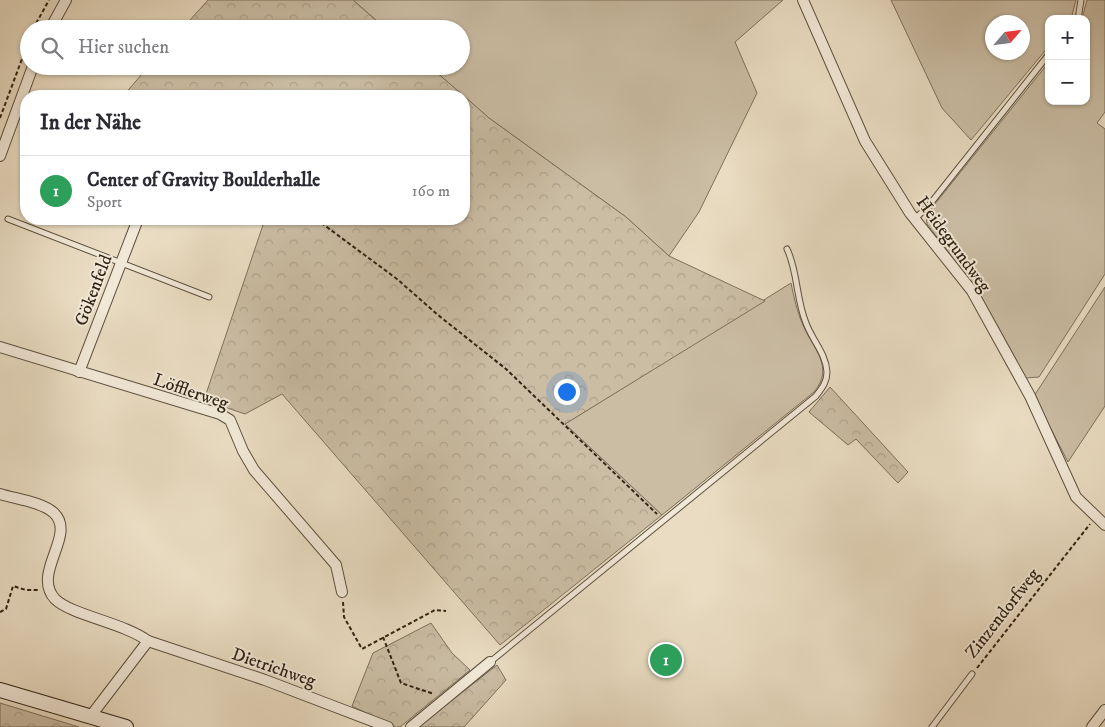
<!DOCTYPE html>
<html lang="de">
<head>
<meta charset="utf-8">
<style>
	:root { --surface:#fff; --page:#f7f7f7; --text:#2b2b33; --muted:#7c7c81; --line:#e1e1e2; --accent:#8f2418 }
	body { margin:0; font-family:"IM FELL DW Pica",serif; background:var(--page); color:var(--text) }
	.controls { position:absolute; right:15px; top:15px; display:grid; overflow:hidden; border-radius:10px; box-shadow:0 1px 4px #0004 }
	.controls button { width:45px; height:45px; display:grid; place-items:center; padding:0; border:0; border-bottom:1px solid var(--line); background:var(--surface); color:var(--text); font:25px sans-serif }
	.compass { position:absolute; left:985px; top:15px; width:45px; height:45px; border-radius:50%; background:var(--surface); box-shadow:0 1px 4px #0004; rotate:62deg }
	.you { position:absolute; left:566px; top:391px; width:18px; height:18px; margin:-12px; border:4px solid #fff; border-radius:50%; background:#1a73e8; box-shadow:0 0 0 8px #1a73e833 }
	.badge { display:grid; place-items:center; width:32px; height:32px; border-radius:50%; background:var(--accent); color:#fff; font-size:16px; font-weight:700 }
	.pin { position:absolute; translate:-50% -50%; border:2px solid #fff; box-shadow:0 1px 5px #0006 }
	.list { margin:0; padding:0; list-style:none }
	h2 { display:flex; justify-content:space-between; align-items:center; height:65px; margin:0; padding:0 20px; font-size:21px }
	h2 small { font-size:16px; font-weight:400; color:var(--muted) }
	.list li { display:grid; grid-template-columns:32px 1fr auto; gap:15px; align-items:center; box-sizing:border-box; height:70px; padding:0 20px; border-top:1px solid var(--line) }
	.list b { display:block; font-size:19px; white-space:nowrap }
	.list p { margin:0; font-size:16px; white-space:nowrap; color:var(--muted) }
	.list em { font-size:16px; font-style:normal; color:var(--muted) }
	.icon { flex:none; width:28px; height:28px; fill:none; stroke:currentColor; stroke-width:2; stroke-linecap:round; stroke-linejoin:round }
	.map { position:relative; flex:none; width:1105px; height:727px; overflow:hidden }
	.search { position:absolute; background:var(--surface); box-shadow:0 1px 4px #0004; left:20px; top:20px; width:450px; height:55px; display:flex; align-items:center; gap:12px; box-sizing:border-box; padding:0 18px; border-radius:28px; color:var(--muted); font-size:19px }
	.panel { position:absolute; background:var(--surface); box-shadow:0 1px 4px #0004; left:20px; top:90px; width:450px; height:135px; border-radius:20px }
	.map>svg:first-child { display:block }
	.grass { fill:#cabda4; stroke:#7d705c; fill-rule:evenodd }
	.forest { fill:url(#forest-crowns); stroke:#7d705c }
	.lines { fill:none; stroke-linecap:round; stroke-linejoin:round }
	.service-casing { stroke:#5e513f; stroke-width:7 }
	.minor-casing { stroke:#5e513f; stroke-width:12 }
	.secondary-casing { stroke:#302313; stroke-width:16 }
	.path { stroke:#302313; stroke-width:2; stroke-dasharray:4 2.5; stroke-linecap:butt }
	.service { stroke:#f1e8d7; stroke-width:5 }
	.minor { stroke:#f1e8d7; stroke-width:10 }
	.secondary { stroke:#f1e8d7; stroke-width:14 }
	.labels { text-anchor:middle; stroke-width:4; stroke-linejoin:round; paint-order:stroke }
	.street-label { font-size:18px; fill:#302313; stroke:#f1e8d7 }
</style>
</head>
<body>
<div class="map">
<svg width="1105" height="727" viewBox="0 0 1105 727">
	<defs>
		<pattern id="forest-crowns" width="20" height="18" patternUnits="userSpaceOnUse" patternTransform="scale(1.25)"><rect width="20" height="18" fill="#cabda4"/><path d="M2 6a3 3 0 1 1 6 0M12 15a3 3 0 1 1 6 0" fill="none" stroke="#aea28c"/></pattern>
	</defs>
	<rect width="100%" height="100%" fill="#e9dcc2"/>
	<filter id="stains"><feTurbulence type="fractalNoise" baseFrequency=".004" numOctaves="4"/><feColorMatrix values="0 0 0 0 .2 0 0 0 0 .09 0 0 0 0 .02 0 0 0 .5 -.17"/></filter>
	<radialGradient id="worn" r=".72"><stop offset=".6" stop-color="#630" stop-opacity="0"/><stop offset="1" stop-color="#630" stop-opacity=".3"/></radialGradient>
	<!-- grass -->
	<g class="grass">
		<polygon points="353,0 783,0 735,42 757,93 699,212 669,256 626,217 489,118 429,66 461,66 461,29 386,29"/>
		<path d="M 891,0 L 1076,0 L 1071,19 L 1049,19 L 1049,46 L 971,140 L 942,108 ZM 1022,22 L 1022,52 L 992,52 L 992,22 Z"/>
		<polygon points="1087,0 1105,0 1105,112 1097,123 1105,129 1105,274 1039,377 1026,378 976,288 927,224 926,215 1049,62 1049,101 1086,101 1086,19 1082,19"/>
		<path d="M 791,283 C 794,297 797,312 803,325 C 813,349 835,367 814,392 L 662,515 L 565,424 Z"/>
		<polygon points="1105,287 1105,406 1068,462 1034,396"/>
	</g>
	<!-- forest -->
	<g class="forest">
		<polygon points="208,0 353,0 386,29 182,29"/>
		<polygon points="149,66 429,66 464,96 123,96"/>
		<polygon points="464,96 489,118 626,217 669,256 765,301 565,424 662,515 500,645 282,394 245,414 204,400 265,219 464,219"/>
		<polygon points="830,387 908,472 898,483 856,439 848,445 809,412"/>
		<polygon points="431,623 452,653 470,670 400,727 395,727 352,706 373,653"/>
		<polygon points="497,665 506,680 464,727 418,727"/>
		<polygon points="0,703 79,727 0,727"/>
	</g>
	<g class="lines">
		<!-- service casing -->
		<g class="service-casing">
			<g id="service">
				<polyline points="1078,19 1081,0"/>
				<polyline points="8,219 209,297"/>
				<polyline points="915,219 930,204 1049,54"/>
				<path d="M 490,662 L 816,396 C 822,388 827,382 827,372 C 826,353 812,340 806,323 C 796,299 798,272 787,249"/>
				<polyline points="932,727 972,674"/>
			</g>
		</g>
		<!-- minor casing -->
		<g class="minor-casing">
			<g id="minor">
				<polyline points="803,0 865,141 910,213 972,291 1030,396 1076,497 1105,525"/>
				<polyline points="50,29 66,0"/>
				<polyline points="0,156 33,66"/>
				<polyline points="0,347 220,414 230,420 243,451 254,470 336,565 342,592"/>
				<polyline points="79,372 138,219"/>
				<path d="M 0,494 C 16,499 42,502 54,513 C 77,535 31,573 55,599 C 71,615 124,623 148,641 L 265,680 L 388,727"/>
				<polyline points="90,717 148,641"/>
				<polyline points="411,727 490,662"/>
				<polyline points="1092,727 1105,710"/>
			</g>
		</g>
		<!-- secondary casing -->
		<g class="secondary-casing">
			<polyline id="secondary" points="0,690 126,727"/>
		</g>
		<!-- path -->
		<g class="path">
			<polyline points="33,29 49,0"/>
			<polyline points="0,118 29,40"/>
			<polyline points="316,219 397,279 438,315 506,369 657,514"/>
			<polyline points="343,602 344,617 362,649 435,610 446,611"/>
			<polyline points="0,612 6,609 13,586 26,590 39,590"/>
			<polyline points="383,637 401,683 434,694"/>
			<polyline points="977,668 1090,524"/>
		</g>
		<!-- service -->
		<use href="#service" class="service"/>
		<!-- minor -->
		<use href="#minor" class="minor"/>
		<!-- secondary -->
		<use href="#secondary" class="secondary"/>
	</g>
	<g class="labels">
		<!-- street labels -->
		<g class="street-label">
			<text transform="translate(954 244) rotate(54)" y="6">Heidegrundweg</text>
			<text transform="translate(93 290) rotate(-69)" y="6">Gökenfeld</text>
			<text transform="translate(191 391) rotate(19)" y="6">Löfflerweg</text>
			<text transform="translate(1002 613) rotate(-52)" y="6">Zinzendorfweg</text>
			<text transform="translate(274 667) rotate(19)" y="6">Dietrichweg</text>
		</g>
	</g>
	<rect width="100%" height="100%" filter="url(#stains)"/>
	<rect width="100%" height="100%" fill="url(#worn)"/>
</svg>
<div class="controls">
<button>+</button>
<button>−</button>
</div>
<svg class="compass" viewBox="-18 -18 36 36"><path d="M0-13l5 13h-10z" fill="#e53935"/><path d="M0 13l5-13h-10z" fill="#7c7c81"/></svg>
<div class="you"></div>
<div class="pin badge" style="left:666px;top:660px;background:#2e9e5b">1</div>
<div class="search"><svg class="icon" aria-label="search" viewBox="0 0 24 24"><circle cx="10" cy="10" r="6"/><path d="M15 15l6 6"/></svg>Hier suchen</div>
<section class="panel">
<h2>In der Nähe<small></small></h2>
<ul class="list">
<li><span class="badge" style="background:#2e9e5b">1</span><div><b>Center of Gravity Boulderhalle</b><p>Sport</p></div><em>160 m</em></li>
</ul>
</section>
</div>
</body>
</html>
